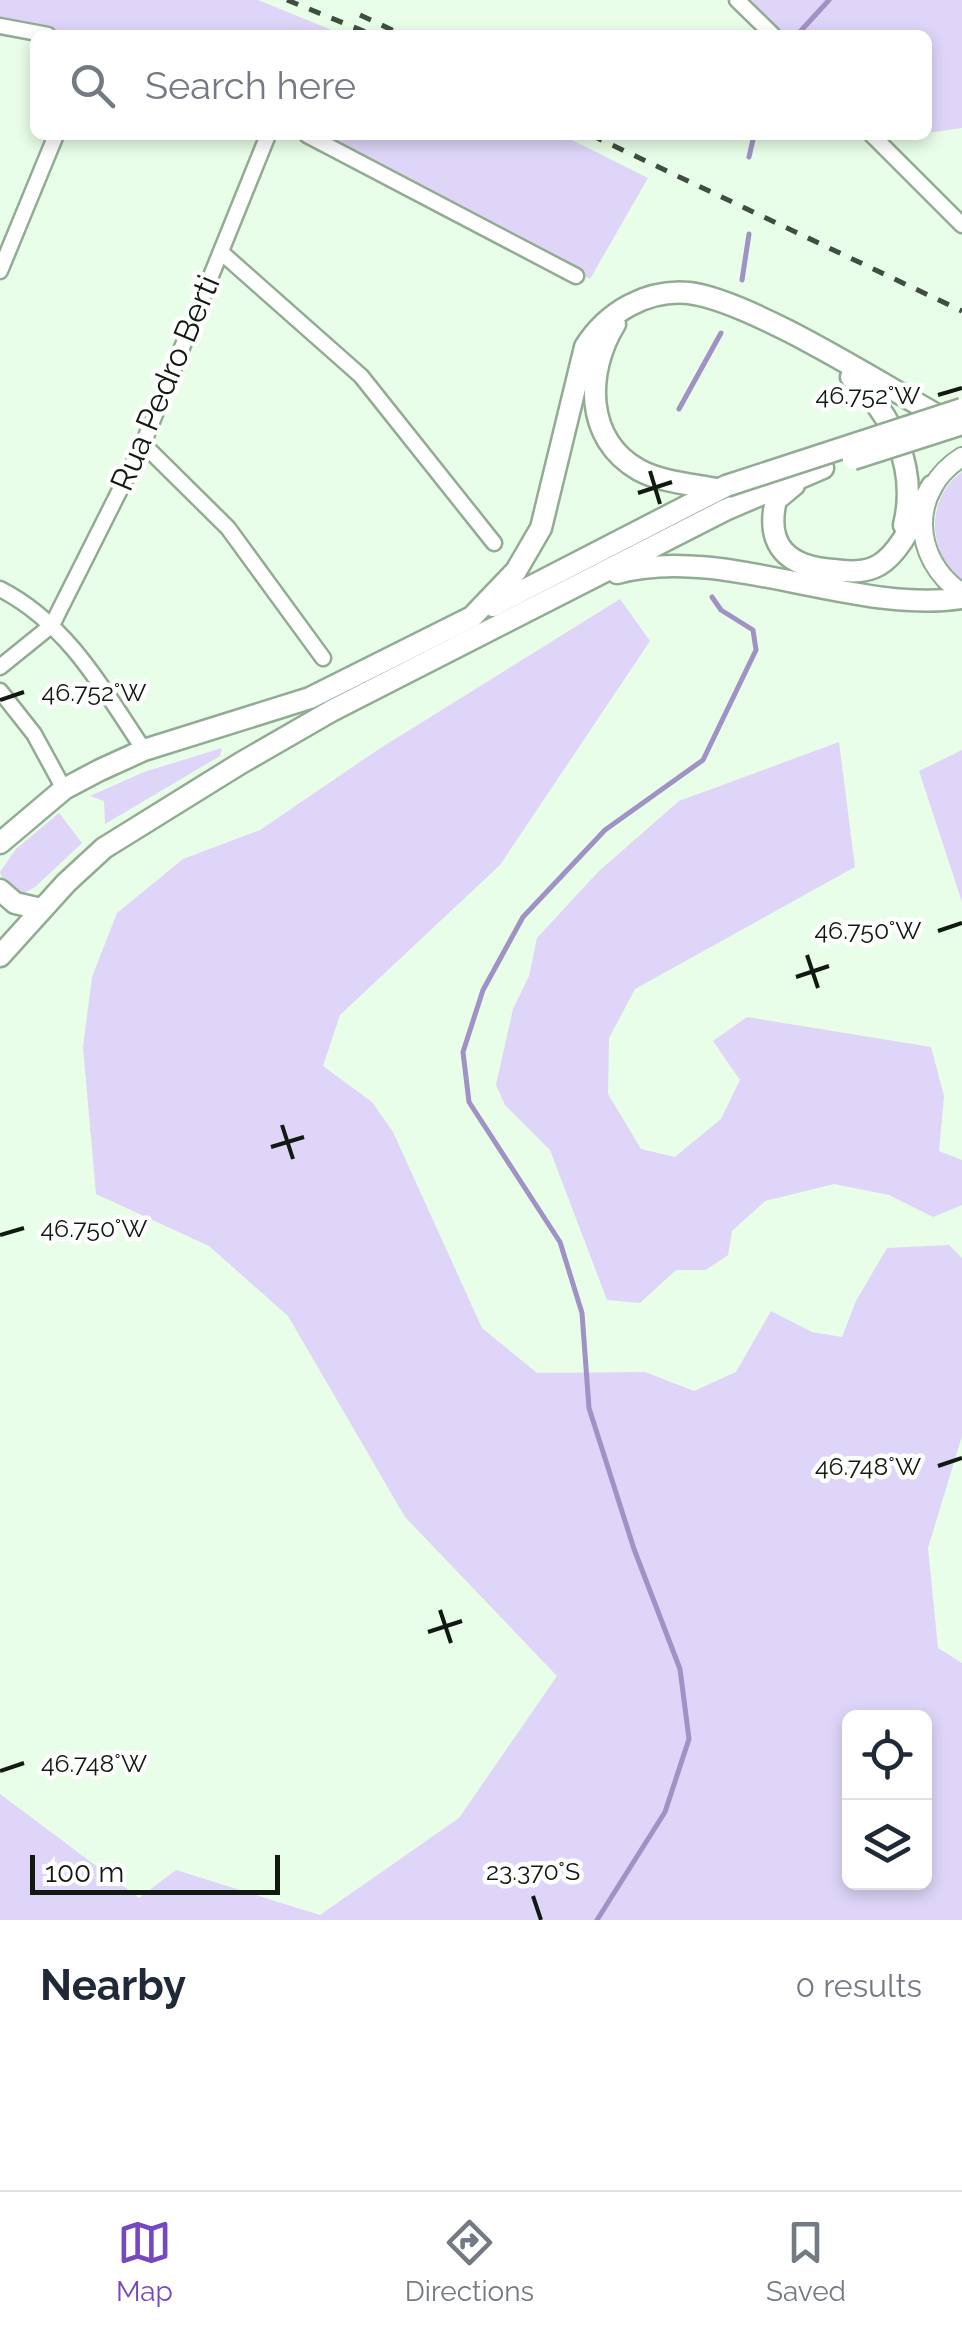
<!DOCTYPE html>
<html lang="en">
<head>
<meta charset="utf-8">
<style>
	:root { --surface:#fff; --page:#f2f2f3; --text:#1f2937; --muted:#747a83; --line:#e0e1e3; --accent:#7648c0 }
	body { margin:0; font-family:Raleway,sans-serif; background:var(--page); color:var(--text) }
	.controls { position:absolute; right:30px; bottom:30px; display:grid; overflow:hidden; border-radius:15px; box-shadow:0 5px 15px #0003 }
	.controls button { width:90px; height:90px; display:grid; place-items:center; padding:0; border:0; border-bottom:2px solid var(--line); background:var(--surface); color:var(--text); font:50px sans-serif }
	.scale { position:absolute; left:30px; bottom:25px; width:250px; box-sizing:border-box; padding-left:10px; border:5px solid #101a11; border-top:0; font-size:28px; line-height:35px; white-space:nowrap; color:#101a11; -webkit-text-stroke:8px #fff; paint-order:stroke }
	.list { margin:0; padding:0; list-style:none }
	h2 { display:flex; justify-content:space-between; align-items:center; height:130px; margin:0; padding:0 40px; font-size:42px }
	h2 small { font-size:32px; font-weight:400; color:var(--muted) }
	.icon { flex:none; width:55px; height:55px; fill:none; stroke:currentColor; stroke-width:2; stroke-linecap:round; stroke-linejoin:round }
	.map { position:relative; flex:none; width:962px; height:1920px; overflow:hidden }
	.search { position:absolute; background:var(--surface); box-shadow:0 5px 15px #0003; left:30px; right:30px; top:30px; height:110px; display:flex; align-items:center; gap:25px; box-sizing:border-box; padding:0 35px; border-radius:15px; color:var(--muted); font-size:38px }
	.sheet { height:270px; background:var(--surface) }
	nav { display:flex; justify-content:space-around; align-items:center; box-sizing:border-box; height:140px; border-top:2px solid var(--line); background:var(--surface); font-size:28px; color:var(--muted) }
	nav a { display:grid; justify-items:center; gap:5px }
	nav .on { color:var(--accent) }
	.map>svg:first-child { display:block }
	.green { fill:#ded5f8; fill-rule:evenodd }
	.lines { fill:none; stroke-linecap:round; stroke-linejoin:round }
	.stream { stroke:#a092c4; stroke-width:5 }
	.minor-casing { stroke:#92ac93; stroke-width:19 }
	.tertiary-casing { stroke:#92ac93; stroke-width:22 }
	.primary-casing { stroke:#92ac93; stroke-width:25 }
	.minor { stroke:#fff; stroke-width:14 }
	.tertiary { stroke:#fff; stroke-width:18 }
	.primary { stroke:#fff; stroke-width:20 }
	.rail { stroke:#404d41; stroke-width:5; stroke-dasharray:12 12; stroke-linecap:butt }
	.primary-bridge-casing { stroke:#92ac93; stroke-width:25; stroke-linecap:butt }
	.primary-bridge { stroke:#fff; stroke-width:20 }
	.ticks { fill:none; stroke:#101a11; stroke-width:4 }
	.labels { text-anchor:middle; stroke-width:9; stroke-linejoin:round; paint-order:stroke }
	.street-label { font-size:32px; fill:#101a11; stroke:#fff }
	.ticks-label { font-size:25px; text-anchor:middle; fill:#101a11; stroke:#fff; stroke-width:9; stroke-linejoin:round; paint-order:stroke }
</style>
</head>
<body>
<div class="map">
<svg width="962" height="1920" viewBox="0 0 962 1920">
	<rect width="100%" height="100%" fill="#e8fee8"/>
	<!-- green -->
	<g class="green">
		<polygon points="0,0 258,0 344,35 48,35 0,27"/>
		<polygon points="742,0 962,0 962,128 927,133 927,35 779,35"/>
		<polygon points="317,135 562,135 648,178 590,279 381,165"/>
		<path d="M 962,472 L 962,580 C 927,554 925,498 962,472 Z"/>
		<path d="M 620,599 L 650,641 L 500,865 L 340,1015 L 323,1066 L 372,1102 L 393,1132 L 482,1328 L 537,1373 L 645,1372 L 694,1391 L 736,1372 L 771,1311 L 812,1332 L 842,1337 L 856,1301 L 887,1248 L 949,1245 L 962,1258 L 962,1436 L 928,1548 L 938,1648 L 962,1663 L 962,1920 L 0,1920 L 0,1794 L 139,1898 L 176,1870 L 320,1915 L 459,1818 L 557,1676 L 405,1517 L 288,1316 L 209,1246 L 96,1194 L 83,1047 L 92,977 L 117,913 L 183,859 L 260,830 L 379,749 ZM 850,1718 L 924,1718 L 924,1882 L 850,1882 Z"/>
		<polygon points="839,742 855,867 635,989 609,1038 608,1094 641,1149 675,1157 721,1119 740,1080 713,1041 747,1017 931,1047 944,1096 939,1151 962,1160 962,1205 933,1217 889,1195 834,1184 765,1201 732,1231 728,1255 706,1270 676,1270 640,1303 607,1300 550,1150 505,1105 496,1085 513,1009 529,976 537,938 598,872 679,801"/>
		<polygon points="222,748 220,756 105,824 104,801 90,796 144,772"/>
		<polygon points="962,750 962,902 919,771"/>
		<polygon points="59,813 82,843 35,887 19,896 4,884 0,872 16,849"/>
	</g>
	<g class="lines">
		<!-- stream -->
		<g class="stream">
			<polyline points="797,35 829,0"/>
			<polyline points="749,157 754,135"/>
			<polyline points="742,280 749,234"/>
			<polyline points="679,409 721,333"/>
			<polyline points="597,1920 665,1812 689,1739 680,1669 634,1549 589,1408 582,1313 560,1242 469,1102 463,1052 483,990 523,917 605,830 703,760 756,650 753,630 721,610 712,597"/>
		</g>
		<!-- minor casing -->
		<g class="minor-casing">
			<g id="minor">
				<polyline points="737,0 773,35"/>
				<polyline points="0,26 48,35"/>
				<polyline points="307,135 576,276"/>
				<polyline points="872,135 962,225"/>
				<polyline points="222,253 361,376 494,543"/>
				<polyline points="0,271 56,135"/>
				<polyline points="143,444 228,528 323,658"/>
				<path d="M 0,589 C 67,623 104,690 144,750"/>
				<polyline points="0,667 52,625 143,444 268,135"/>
				<polyline points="0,691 34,734 64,789"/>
			</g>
		</g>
		<!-- tertiary casing -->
		<g class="tertiary-casing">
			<path id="tertiary" d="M 962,457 C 909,490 911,559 962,593"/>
		</g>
		<!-- primary casing -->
		<g class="primary-casing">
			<g id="primary">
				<path d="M 615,324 C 586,371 584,439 639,470 C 661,482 691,484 716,489"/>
				<path d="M 851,377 C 892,414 918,467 904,525"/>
				<path d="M 794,485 L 776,500 C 765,546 788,567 833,570 C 849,572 865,573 879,565 C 903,551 918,510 932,486"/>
				<path d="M 617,573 C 722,544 856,615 962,598"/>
				<polyline points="493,606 726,486"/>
				<path d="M 0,843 L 64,789 L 100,770 L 144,750 L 310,698 L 472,617 L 516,571 L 541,528 L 585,347 C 607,312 647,289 689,293 C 753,301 889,389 951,423"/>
				<polyline points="0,890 15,903 41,909"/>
				<polyline points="0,956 66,883 104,848 241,763 333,710 725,510 823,468"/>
			</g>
		</g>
		<!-- minor -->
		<use href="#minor" class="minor"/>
		<!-- tertiary -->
		<use href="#tertiary" class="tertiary"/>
		<!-- primary -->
		<use href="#primary" class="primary"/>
		<!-- rail -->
		<g class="rail">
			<polyline points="287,0 373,35"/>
			<polyline points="360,15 403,35"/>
			<polyline points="591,135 962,311"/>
		</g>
		<!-- primary-bridge casing -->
		<g class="primary-bridge-casing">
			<g id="primary-bridge">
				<polyline points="853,459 962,424"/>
				<polyline points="726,486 962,409"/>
			</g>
		</g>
		<!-- primary-bridge -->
		<use href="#primary-bridge" class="primary-bridge"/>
	</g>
	<!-- ticks -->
	<path class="ticks" d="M 938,395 L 962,388M 650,471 L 660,504M 638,493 L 672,482M 0,700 L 24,692M 938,931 L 962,923M 807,955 L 818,988M 796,977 L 829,966M 282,1125 L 293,1159M 271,1147 L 304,1137M 0,1235 L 24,1228M 938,1466 L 962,1458M 440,1610 L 451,1643M 428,1632 L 462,1621M 0,1771 L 24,1763M 533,1896 L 541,1920"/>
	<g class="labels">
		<!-- street labels -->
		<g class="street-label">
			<text transform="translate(165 383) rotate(-67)" y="11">Rua Pedro Berti</text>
		</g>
	</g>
	<g class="ticks-label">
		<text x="868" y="404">46.752°W</text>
		<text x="94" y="701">46.752°W</text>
		<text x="868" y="939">46.750°W</text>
		<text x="94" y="1237">46.750°W</text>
		<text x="868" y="1475">46.748°W</text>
		<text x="94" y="1772">46.748°W</text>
		<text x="533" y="1880">23.370°S</text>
	</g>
</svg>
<div class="controls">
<button><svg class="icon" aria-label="locate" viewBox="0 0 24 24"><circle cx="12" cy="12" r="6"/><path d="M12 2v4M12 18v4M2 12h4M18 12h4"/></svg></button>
<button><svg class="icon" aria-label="layers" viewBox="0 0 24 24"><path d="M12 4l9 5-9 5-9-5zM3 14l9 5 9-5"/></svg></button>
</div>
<div class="scale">100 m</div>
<div class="search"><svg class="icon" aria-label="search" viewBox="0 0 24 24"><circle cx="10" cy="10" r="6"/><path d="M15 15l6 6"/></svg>Search here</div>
</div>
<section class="sheet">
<h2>Nearby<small>0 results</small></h2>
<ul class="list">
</ul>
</section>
<nav>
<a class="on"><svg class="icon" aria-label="map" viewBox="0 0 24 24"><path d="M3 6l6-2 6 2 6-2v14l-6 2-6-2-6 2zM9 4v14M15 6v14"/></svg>Map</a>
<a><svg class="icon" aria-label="directions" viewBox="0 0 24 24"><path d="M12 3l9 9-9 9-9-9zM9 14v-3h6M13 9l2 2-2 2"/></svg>Directions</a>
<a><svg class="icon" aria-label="saved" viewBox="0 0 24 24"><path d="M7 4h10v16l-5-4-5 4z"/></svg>Saved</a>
</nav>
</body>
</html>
